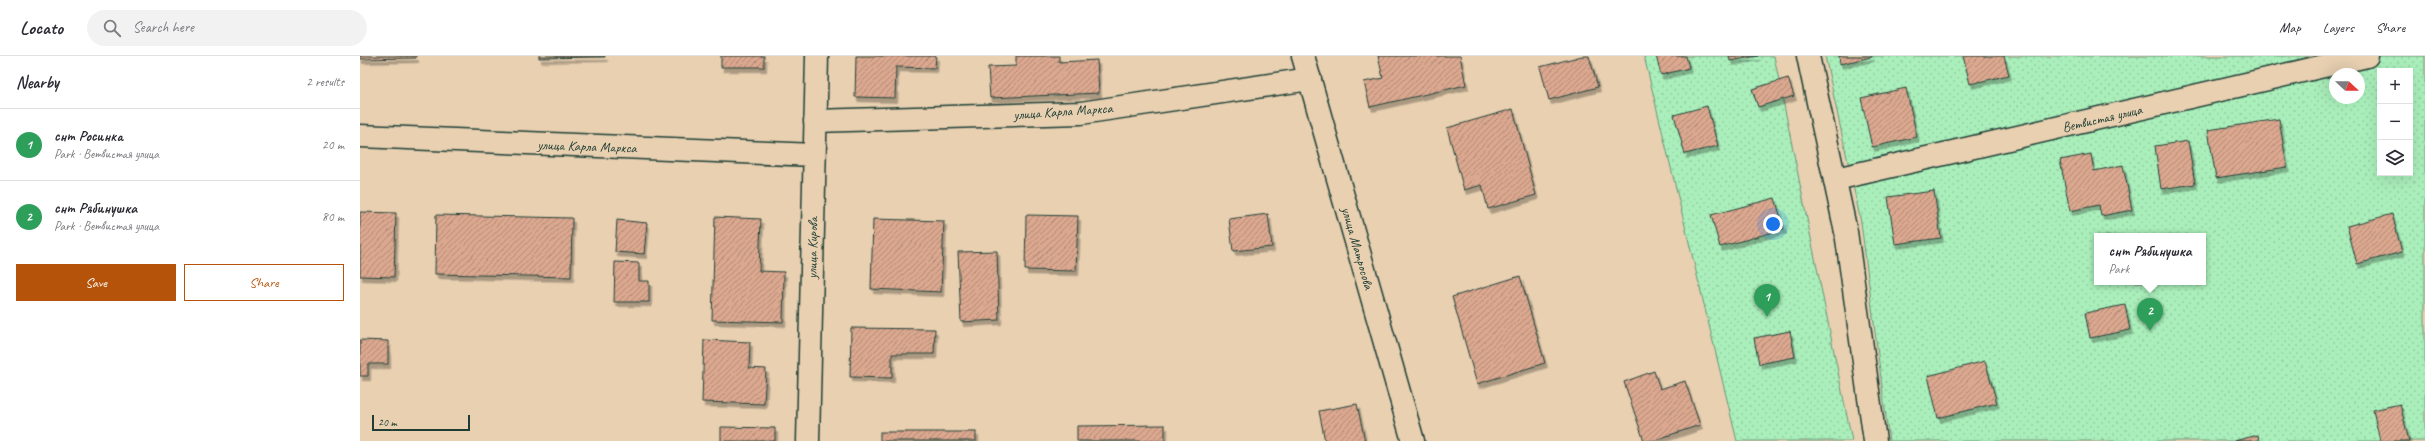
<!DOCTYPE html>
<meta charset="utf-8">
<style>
body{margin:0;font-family:Caveat,sans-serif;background:#f2f2f3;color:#2b2b33}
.controls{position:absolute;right:12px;top:12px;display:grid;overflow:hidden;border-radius:0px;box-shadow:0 4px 16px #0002}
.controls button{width:36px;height:36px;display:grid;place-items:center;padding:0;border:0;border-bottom:1px solid #e1e1e2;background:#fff;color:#2b2b33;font:20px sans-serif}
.compass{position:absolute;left:1969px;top:12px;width:36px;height:36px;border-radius:50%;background:#fff;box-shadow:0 4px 16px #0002;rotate:112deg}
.scale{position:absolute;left:12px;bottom:10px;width:98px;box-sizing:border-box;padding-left:4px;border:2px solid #1f3d34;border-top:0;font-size:11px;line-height:14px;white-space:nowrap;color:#1f3d34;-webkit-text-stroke:3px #e8d0b1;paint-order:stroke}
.you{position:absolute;left:1413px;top:168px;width:14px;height:14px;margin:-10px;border:3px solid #fff;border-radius:50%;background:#1a73e8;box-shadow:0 0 0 6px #1a73e833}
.badge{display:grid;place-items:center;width:26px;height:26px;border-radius:50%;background:#b45309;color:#fff;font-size:13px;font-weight:700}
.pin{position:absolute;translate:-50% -33px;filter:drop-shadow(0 1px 2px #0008)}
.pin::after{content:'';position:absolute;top:21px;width:14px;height:12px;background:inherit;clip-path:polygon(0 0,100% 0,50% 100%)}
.popup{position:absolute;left:1734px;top:177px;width:112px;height:52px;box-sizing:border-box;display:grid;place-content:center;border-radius:0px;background:#fff;filter:drop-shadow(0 1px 3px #0005);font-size:13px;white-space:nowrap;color:#7c7c81}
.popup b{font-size:15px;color:#2b2b33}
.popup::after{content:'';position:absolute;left:50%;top:100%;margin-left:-8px;border:8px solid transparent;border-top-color:#fff}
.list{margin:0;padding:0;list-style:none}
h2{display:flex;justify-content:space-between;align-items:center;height:52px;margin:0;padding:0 16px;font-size:17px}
h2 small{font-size:13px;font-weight:400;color:#7c7c81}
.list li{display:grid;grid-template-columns:26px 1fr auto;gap:12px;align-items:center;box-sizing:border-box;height:72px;padding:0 16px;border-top:1px solid #e1e1e2}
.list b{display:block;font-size:15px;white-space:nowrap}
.list p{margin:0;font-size:13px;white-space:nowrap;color:#7c7c81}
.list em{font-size:13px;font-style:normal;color:#7c7c81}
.actions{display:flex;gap:8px;padding:12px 16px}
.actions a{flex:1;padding:9px 0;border:1px solid #b45309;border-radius:0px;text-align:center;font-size:14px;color:#b45309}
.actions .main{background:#b45309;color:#fff}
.icon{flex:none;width:22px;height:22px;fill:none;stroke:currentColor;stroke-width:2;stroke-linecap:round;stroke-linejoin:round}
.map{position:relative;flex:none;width:2065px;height:385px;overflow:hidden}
header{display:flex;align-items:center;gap:24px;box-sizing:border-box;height:56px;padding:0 20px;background:#fff;border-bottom:1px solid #e1e1e2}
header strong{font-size:19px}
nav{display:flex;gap:22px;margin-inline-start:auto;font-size:14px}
.search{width:280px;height:36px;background:#f2f2f3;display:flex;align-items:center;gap:10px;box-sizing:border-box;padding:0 14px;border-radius:22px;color:#7c7c81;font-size:15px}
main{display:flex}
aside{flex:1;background:#fff}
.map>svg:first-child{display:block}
</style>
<header>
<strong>Locato</strong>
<div class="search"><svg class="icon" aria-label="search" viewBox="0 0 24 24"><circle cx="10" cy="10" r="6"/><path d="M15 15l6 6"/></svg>Search here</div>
<nav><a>Map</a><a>Layers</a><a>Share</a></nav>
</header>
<main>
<aside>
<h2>Nearby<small>2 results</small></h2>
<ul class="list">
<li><span class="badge" style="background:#2e9e5b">1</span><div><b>снт Росинка</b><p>Park · Ветвистая улица</p></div><em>20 m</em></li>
<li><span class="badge" style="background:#2e9e5b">2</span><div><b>снт Рябинушка</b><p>Park · Ветвистая улица</p></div><em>80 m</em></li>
</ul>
<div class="actions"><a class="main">Save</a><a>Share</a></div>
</aside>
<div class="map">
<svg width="2065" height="385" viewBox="0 0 2065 385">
<defs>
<pattern id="park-dots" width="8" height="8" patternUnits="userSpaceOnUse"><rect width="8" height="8" fill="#aaefbb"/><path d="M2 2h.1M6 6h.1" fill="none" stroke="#92cea1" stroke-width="1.8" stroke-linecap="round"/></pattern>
<pattern id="building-hatch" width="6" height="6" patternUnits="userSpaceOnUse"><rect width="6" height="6" fill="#dba78f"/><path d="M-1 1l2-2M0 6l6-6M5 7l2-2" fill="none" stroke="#b18976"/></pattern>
<filter id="shadow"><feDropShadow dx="2.5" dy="4.5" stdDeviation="0" flood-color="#0004"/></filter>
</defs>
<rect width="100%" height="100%" fill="#e8d0b1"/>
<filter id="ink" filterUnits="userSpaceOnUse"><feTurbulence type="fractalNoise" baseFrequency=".025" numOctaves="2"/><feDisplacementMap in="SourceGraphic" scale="8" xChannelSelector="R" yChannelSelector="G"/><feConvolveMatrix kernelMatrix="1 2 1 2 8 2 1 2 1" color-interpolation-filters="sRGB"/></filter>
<g filter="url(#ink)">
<g fill="url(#park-dots)" stroke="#649678" fill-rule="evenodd">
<path d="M1284,0H1414L1492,385H1377Z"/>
<path d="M1465,0H2065V385H1529L1501,166ZM2020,15H2050V117H2020ZM1975,18H1999V42H1975ZM1737,180H1843V226H1737Z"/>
</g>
<g fill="url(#building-hatch)" stroke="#1f3d34" filter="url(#shadow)">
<path d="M0,0H56V2L0,3Z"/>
<path d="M179,0H245V1L179,2Z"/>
<rect x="361" y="0" width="43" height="11"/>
<path d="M496,0H576L575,12L536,11L535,42L495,41Z"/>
<path d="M656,0H699V6L737,4L739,37L630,42L628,11L656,10Z"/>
<path d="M1018,0H1100L1106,29L1010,51L1004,26L1023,22Z"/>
<path d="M1222,0H1229L1238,31L1189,44L1180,11Z"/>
<path d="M1296,0H1326L1329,12L1301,19Z"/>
<path d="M1369,0H1398L1370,5Z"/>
<path d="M1479,0H1512V1L1480,8Z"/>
<path d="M1603,0H1644L1649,19L1610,28Z"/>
<path d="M1428,22L1434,40L1398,51L1392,33Z"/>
<path d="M1546,32L1557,81L1512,91L1501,42Z"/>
<path d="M1347,50L1358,90L1325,98L1314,59Z"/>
<path d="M1153,53L1176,139L1128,153L1122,129L1104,134L1087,72Z"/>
<path d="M1919,63L1927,111L1856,122L1848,74Z"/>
<path d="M1828,85L1835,128L1801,133L1795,90Z"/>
<path d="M1731,98L1734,115L1763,109L1772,154L1741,160L1739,149L1710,155L1700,104Z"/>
<path d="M1574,135L1581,182L1535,188L1528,141Z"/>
<path d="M1415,142L1424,173L1360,191L1351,159Z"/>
<path d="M0,156L36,157L34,221L0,220Z"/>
<path d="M908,158L912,191L873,195L869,163Z"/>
<path d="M2032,158L2042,196L1997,208L1987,170Z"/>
<path d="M76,159L212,162L211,221L75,218Z"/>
<path d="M666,159L718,160L716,215L665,214Z"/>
<path d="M355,161L401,163L399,215L424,216L423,266L352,264Z"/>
<path d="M513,163L584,165L581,236L511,233Z"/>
<path d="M257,164L287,167L284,198L255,196Z"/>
<path d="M637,195L639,264L601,266L598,196Z"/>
<path d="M255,206L279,207V225H289V246H254Z"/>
<path d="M1160,220L1185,307L1117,328L1092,241Z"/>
<path d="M1765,249L1770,274L1730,282L1725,257Z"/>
<path d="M491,272L575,273L574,298H532V322L490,321Z"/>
<path d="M1430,275L1435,301L1399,308L1394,282Z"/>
<path d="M0,284L28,285V308H8V320H0Z"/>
<path d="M344,284L390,286L389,312L406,313L404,348L342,346Z"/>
<path d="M1625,305L1637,347L1578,362L1568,320Z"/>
<path d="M1294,315L1300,333L1325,325L1340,369L1292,385H1284L1264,326Z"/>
<path d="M997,348L1005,385H965L959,355Z"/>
<path d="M2040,348L2049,385H2020L2013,354Z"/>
<path d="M805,369V385H717V370Z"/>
<path d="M361,371L415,372V385H361Z"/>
<rect x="520" y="376" width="96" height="9"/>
<path d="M1898,379L1899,385H1874Z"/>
</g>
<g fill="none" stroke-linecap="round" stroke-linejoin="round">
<g stroke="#1f3d34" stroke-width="25">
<g id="street">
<path d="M943,0L1053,385"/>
<path d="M1448,0L1486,176L1515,385"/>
<path d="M455,65L721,57L950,23"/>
<path d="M0,80L454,99"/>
<path d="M1476,123L2007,0"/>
<path d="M448,385L457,0"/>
</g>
</g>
<use href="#street" stroke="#e8d0b1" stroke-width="22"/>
</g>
</g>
<g text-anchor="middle" stroke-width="3" stroke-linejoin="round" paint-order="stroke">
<g font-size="14" fill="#1f3d34" stroke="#e8d0b1">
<text transform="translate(703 55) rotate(-4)" y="5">улица Карла Маркса</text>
<text transform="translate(1742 62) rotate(-13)" y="5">Ветвистая улица</text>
<text transform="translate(227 90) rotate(2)" y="5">улица Карла Маркса</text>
<text transform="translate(452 192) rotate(-89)" y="5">улица Кирова</text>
<text transform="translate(998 192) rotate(74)" y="5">улица Матросова</text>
</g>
</g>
</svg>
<div class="controls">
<button>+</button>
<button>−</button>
<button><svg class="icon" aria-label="layers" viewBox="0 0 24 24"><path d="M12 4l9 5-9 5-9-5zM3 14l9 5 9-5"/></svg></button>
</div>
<svg class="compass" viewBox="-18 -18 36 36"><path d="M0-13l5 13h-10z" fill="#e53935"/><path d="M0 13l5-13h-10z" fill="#7c7c81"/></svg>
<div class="scale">20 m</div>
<div class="you"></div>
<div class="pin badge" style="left:1407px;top:261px;background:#2e9e5b">1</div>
<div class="pin badge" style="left:1790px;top:275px;background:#2e9e5b">2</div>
<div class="popup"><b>снт Рябинушка</b>Park</div>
</div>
</main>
